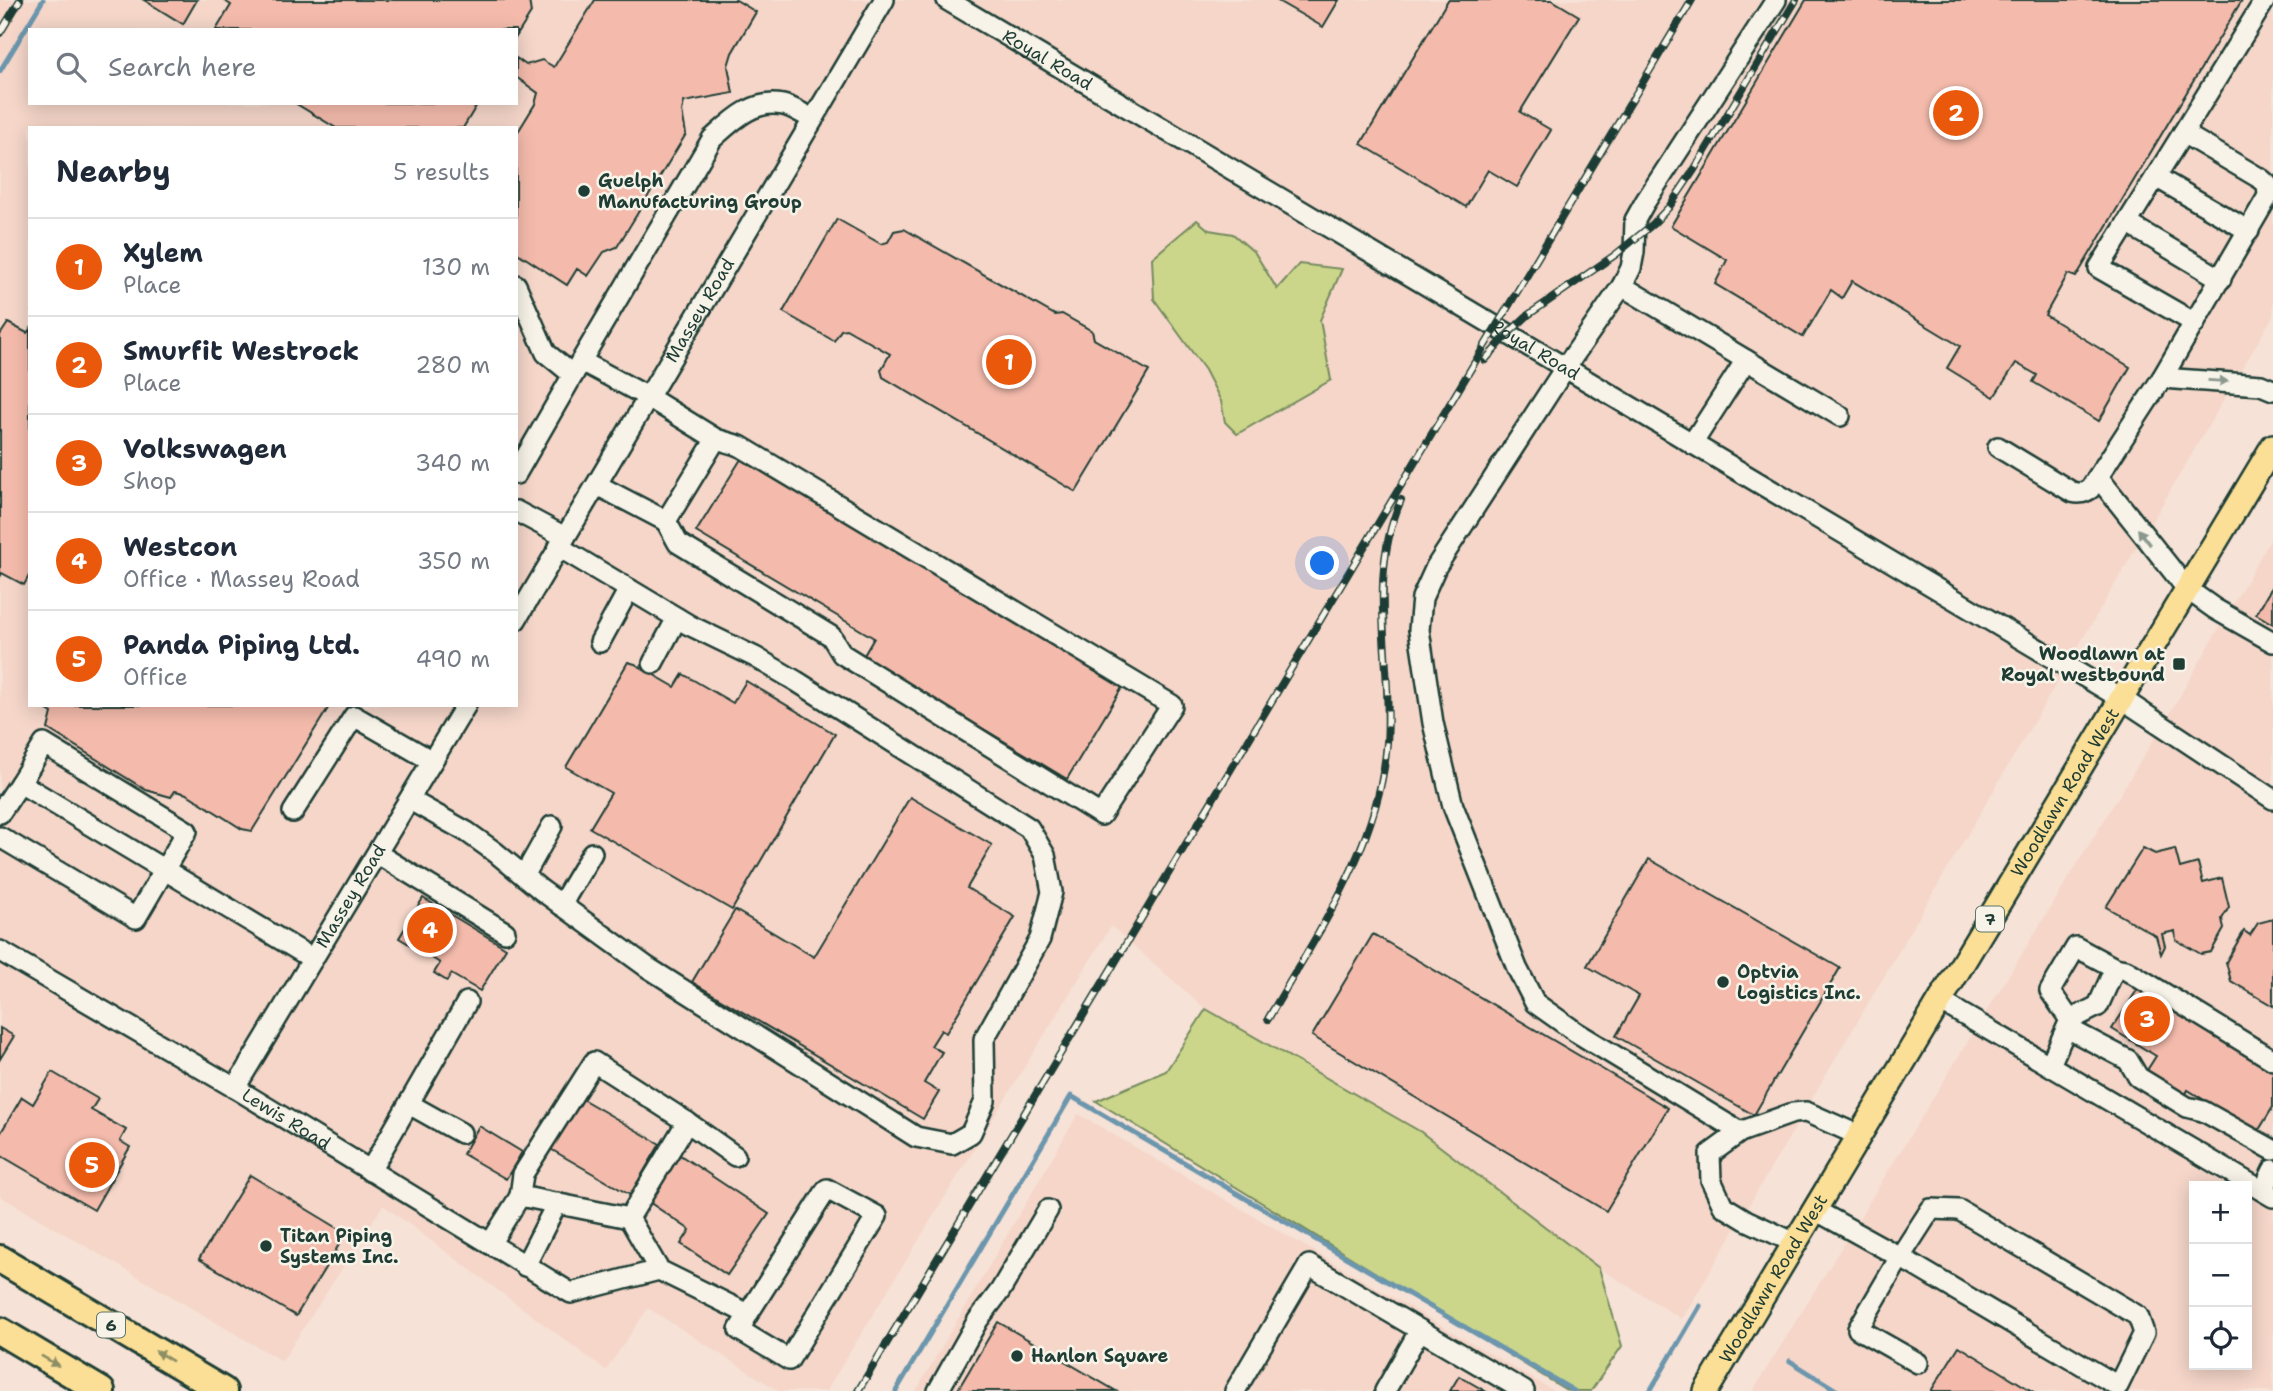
<!DOCTYPE html>
<meta charset="utf-8">
<style>
body{margin:0;font-family:"Shantell Sans",sans-serif;background:#f2f2f3;color:#1f2937}
.controls{position:absolute;right:21px;bottom:21px;display:grid;overflow:hidden;border-radius:0px;box-shadow:0 4px 18px #0003}
.controls button{width:63px;height:63px;display:grid;place-items:center;padding:0;border:0;border-bottom:2px solid #e0e1e3;background:#fff;color:#1f2937;font:35px sans-serif}
.you{position:absolute;left:1323px;top:564px;width:24px;height:24px;margin:-18px;border:5px solid #fff;border-radius:50%;background:#1a73e8;box-shadow:0 0 0 10px #1a73e833}
.badge{display:grid;place-items:center;width:46px;height:46px;border-radius:50%;background:#ea580c;color:#fff;font-size:23px;font-weight:700}
.pin{position:absolute;translate:-50% -50%;border:4px solid #fff;box-shadow:0 2px 7px #0006}
.list{margin:0;padding:0;list-style:none}
h2{display:flex;justify-content:space-between;align-items:center;height:91px;margin:0;padding:0 28px;font-size:30px}
h2 small{font-size:23px;font-weight:400;color:#747a83}
.list li{display:grid;grid-template-columns:46px 1fr auto;gap:21px;align-items:center;box-sizing:border-box;height:98px;padding:0 28px;border-top:2px solid #e0e1e3}
.list b{display:block;font-size:26px;white-space:nowrap}
.list p{margin:0;font-size:23px;white-space:nowrap;color:#747a83}
.list em{font-size:23px;font-style:normal;color:#747a83}
.icon{flex:none;width:38px;height:38px;fill:none;stroke:currentColor;stroke-width:2;stroke-linecap:round;stroke-linejoin:round}
.map{position:relative;flex:none;width:2273px;height:1391px;overflow:hidden}
.search{position:absolute;background:#fff;box-shadow:0 4px 18px #0003;left:28px;top:28px;width:490px;height:77px;display:flex;align-items:center;gap:18px;box-sizing:border-box;padding:0 24px;border-radius:0px;color:#747a83;font-size:26px}
.panel{position:absolute;background:#fff;box-shadow:0 4px 18px #0003;left:28px;top:126px;width:490px;height:581px;border-radius:0px}
.map>svg:first-child{display:block}
</style>
<div class="map">
<svg width="2273" height="1391" viewBox="0 0 2273 1391">
<rect width="100%" height="100%" fill="#f6e2d6"/>
<filter id="ink" filterUnits="userSpaceOnUse"><feTurbulence type="fractalNoise" baseFrequency=".0143" numOctaves="2"/><feDisplacementMap in="SourceGraphic" scale="14" xChannelSelector="R" yChannelSelector="G"/><feConvolveMatrix kernelMatrix="1 2 1 2 8 2 1 2 1" color-interpolation-filters="sRGB"/></filter>
<g filter="url(#ink)">
<g fill="#f5d6c9" fill-rule="evenodd">
<path d="M0,0H2273V316L1682,1319L1599,1268L1421,1132L1206,1009L1111,926L826,1391H779L648,1308L606,1370L383,1205L282,1361L0,1196ZM30,30H516V103H30ZM30,128H516V705H30Z"/>
<path d="M2273,535V1391H1753L2169,715ZM2194,1186H2247V1365H2194Z"/>
<path d="M1078,1114L1554,1391H916Z"/>
</g>
<g fill="#cbd68a" stroke="#758a5f" stroke-width="2">
<path d="M1197,220L1209,230L1233,234L1255,253L1277,289L1299,264L1342,269L1320,320L1331,380L1237,434L1225,422L1221,401L1205,370L1154,299L1152,258Z"/>
<path d="M1206,1009L1421,1132L1599,1268L1622,1346L1591,1391H1568L1096,1101L1166,1071Z"/>
</g>
<g fill="none" stroke-linecap="round" stroke-linejoin="round">
<g stroke="#6c96ad" stroke-width="5">
<path d="M0,71L43,0"/>
<path d="M1790,1361L1838,1391"/>
<path d="M896,1391L1071,1096L1574,1391"/>
<path d="M1650,1391L1700,1306"/>
</g>
</g>
<g fill="#f4bbac" stroke="#1f3d34" stroke-width="2">
<path d="M144,0H197L183,24Z"/>
<path d="M223,0H529L531,13L516,37V30H216L231,5Z"/>
<path d="M595,0H736L756,12L732,53L728,66L733,93L684,102L682,111L686,134L617,247L604,252L588,276L577,269L567,285L516,252V135L535,104L538,93L516,77V58L526,65L542,60L554,67Z"/>
<path d="M1276,0H1339L1323,27Z"/>
<path d="M1448,0H1552L1579,16L1520,112L1551,130L1517,187L1488,170L1466,207L1361,144Z"/>
<path d="M1806,0H2242L2076,277L2068,274L2045,315L2130,367L2099,421L2033,382L2037,375L2016,363L1994,397L1947,368L1960,346L1852,281L1842,298L1831,290L1803,337L1715,284L1727,260L1671,226Z"/>
<path d="M295,103H478L463,128H336Z"/>
<path d="M837,219L881,244L888,242L894,231L904,229L1055,315L1062,314L1092,331L1094,339L1149,371L1076,492L883,377L881,370L890,354L846,329L841,330L834,341L783,312Z"/>
<path d="M8,323L27,333L30,329V574L24,585L2,573L0,577V335Z"/>
<path d="M741,459L1123,686L1067,779L863,657L874,638L696,532Z"/>
<path d="M2273,585V624L2256,614Z"/>
<path d="M628,662L635,664L675,687L683,674L733,703L746,681L835,734L732,910L590,828L611,793L566,767Z"/>
<path d="M39,705H330L252,831L242,829L187,794L175,791L171,797L146,790L48,729L52,713Z"/>
<path d="M910,797L992,845L967,888L1015,917L946,1033L941,1030L931,1046L942,1052L924,1083L939,1092L923,1119L692,982L735,910L814,957Z"/>
<path d="M2143,848L2155,854L2175,849L2180,868L2198,863L2203,883L2222,878L2229,907L2222,919L2224,929L2211,952L2201,954L2176,940L2175,931L2162,934L2165,946L2161,954L2156,936L2106,907Z"/>
<path d="M1649,859L1840,968L1754,1115L1616,1036L1639,996L1587,966Z"/>
<path d="M423,898L506,948L480,991L451,974L447,981L434,973L440,963L399,938Z"/>
<path d="M2273,919V1006L2231,981L2226,962L2244,931L2250,935L2258,923Z"/>
<path d="M1373,934L1668,1108L1606,1211L1312,1036Z"/>
<path d="M2139,987L2273,1069V1107L2257,1133L2188,1090L2183,1099L2144,1075L2156,1056L2112,1029Z"/>
<path d="M0,1028L14,1036L0,1059Z"/>
<path d="M52,1072L98,1099L91,1110L126,1130L120,1141L130,1147L94,1210L0,1155V1134L22,1097L33,1104Z"/>
<path d="M577,1096L660,1144L630,1195L547,1147Z"/>
<path d="M479,1126L522,1152L506,1179L463,1154Z"/>
<path d="M680,1155L769,1214L727,1275L681,1244L690,1230L649,1202Z"/>
<path d="M250,1175L346,1233L296,1316L199,1259Z"/>
<path d="M998,1322L1116,1391H957Z"/>
<path d="M1959,1346L2032,1391H1931Z"/>
<path d="M1459,1376L1485,1391H1450Z"/>
</g>
<g fill="none" stroke-linecap="round" stroke-linejoin="round">
<g stroke="#1f3d34" stroke-width="24">
<g id="minor">
<path id="s1" d="M947,0L2122,699L2273,799"/>
<path d="M2183,133L2099,268L2195,323"/>
<path d="M2156,177L2249,231"/>
<path d="M2127,223L2221,279"/>
<path d="M516,285L546,353L573,375"/>
<path d="M1622,286L1840,416"/>
<path d="M2162,378L2261,385L2273,390"/>
<path d="M1692,444L1746,360"/>
<path d="M1998,447L2072,492C2080,494 2083,493 2090,489L2162,378L2268,196L2267,184L2261,179L2183,133L2265,0"/>
<path d="M516,474L581,361"/>
<path d="M2098,477L2187,589L2215,609L2273,642"/>
<path d="M597,485L666,521L716,439L648,397L581,361L712,139C732,121 753,99 783,105C793,107 804,115 813,119"/>
<path d="M516,511L565,537"/>
<path d="M666,521L678,543L831,636L842,654L1101,815L1172,705L740,446L716,439"/>
<path id="s2" d="M516,620L884,0"/>
<path d="M600,642L629,589"/>
<path d="M653,663L677,618"/>
<path d="M410,800L467,832L495,852L541,890L647,967L916,1137L952,1144L971,1133L985,1101L984,1039L1040,939L1052,892L1045,855L1029,828L796,681L755,657L689,625L559,547"/>
<path d="M293,812L354,716L432,761"/>
<path d="M0,813L20,783L313,959"/>
<path d="M0,837L136,918L187,831L44,744L20,783"/>
<path d="M378,854L505,932"/>
<path d="M524,876L552,826"/>
<path d="M561,905L592,853"/>
<path id="s3" d="M0,951L235,1088L571,1293L659,1270L748,1314L827,1189L877,1216L789,1360L739,1330L748,1314"/>
<path d="M2115,968L2126,970L2273,1060"/>
<path d="M1940,1001L2273,1197"/>
<path d="M2067,1028L2128,1060L2138,1077L2187,1107L2203,1111L2273,1150"/>
<path d="M2050,1065L2070,1020L2050,991L2076,947L2115,968L2098,1006L2070,1020"/>
<path id="s4" d="M235,1088L466,705"/>
<path d="M409,1104L461,1133"/>
<path d="M1740,1132L1576,1032L1535,1003L1517,968L1453,806L1433,723L1419,630L1422,598L1436,567L1565,368L1622,286L1631,268L1634,252L1635,220L1645,202L1776,0"/>
<path d="M370,1171L467,1002"/>
<path d="M2263,1191L2273,1170"/>
<path d="M520,1196L523,1174L594,1062L687,1122"/>
<path d="M1815,1210L1900,1257L2118,1386L2144,1333L2138,1316L1959,1210L1931,1209L1900,1257L1858,1329L1918,1363"/>
<path d="M1795,1243L1746,1220L1723,1206L1711,1180L1710,1154L1740,1132L1793,1113L1806,1112L1860,1136"/>
<path d="M490,1244L520,1196L629,1218"/>
<path d="M525,1266L557,1203"/>
<path d="M659,1270L629,1218L687,1122L735,1156"/>
<path d="M938,1391L978,1320L1000,1291L1048,1210"/>
<path d="M1235,1391L1309,1265L1420,1330"/>
<path d="M1385,1391L1420,1330L1524,1391"/>
</g>
</g>
<g stroke="#1f3d34" stroke-width="28">
<g id="major">
<path id="s5" d="M1706,1391L2273,446"/>
</g>
</g>
<g stroke="#1f3d34" stroke-width="32">
<g id="highway">
<path d="M0,1259L223,1391"/>
<path d="M0,1331L101,1391"/>
</g>
</g>
<use href="#minor" stroke="#f7f3e8" stroke-width="19"/>
<use href="#major" stroke="#fbdf96" stroke-width="23"/>
<use href="#highway" stroke="#fbdf96" stroke-width="26"/>
<g stroke="#1f3d34" stroke-width="8">
<g id="rail">
<path d="M0,33L20,0"/>
<path d="M1485,360L1509,333L1528,315L1615,255L1653,224L1669,207L1694,170L1796,0"/>
<path d="M1268,1019C1318,932 1379,846 1387,743C1393,660 1366,580 1401,500"/>
<path d="M858,1391L1692,0"/>
</g>
</g>
<use href="#rail" stroke="#f7f3e8" stroke-width="5" stroke-dasharray="16" stroke-linecap="butt"/>
</g>
<defs><path id="oneway-solid" d="M-6-.8H1V-3.2L6.5 0L1 3.2V.8H-6Z" transform="scale(1.75)"/></defs>
<g fill="#8b988e">
<use href="#oneway-solid" transform="translate(2218 381) rotate(3)"/>
<use href="#oneway-solid" transform="translate(2144 537) rotate(-128)"/>
</g>
<g fill="#8d8e65">
<use href="#oneway-solid" transform="translate(164 1356) rotate(-149)"/>
<use href="#oneway-solid" transform="translate(50 1361) rotate(31)"/>
</g>
</g>
<g fill="#1f3d34" stroke="#f7f3e8" stroke-width="2.5">
<circle cx="584" cy="191" r="7"/>
<rect x="2172" y="657" width="14" height="14" rx="3.5"/>
<circle cx="1723" cy="982" r="7"/>
<circle cx="266" cy="1246" r="7"/>
<circle cx="1017" cy="1356" r="7"/>
</g>
<g text-anchor="middle" stroke-width="5" stroke-linejoin="round" paint-order="stroke">
<g fill="#f7f3e8" stroke="#60746a" stroke-width="2">
<rect x="1976" y="906.5" width="28" height="25" rx="5"/>
<rect x="97" y="1312.5" width="28" height="25" rx="5"/>
</g>
<g font-size="16" font-weight="bold" fill="#1f3d34">
<text x="1990" y="925">7</text>
<text x="111" y="1331">6</text>
</g>
<g font-size="18" fill="#1f3d34" stroke="#f7f3e8">
<text dy="6" stroke="none"><textPath href="#s1" startOffset="117">Royal Road</textPath></text>
<text dy="6" stroke="none"><textPath href="#s2" startOffset="360">Massey Road</textPath></text>
<text dy="6" stroke="none"><textPath href="#s1" startOffset="684">Royal Road</textPath></text>
<text dy="6" stroke="none"><textPath href="#s5" startOffset="698">Woodlawn Road West</textPath></text>
<text dy="6" stroke="none"><textPath href="#s4" startOffset="224">Massey Road</textPath></text>
<text dy="6" stroke="none"><textPath href="#s3" startOffset="332">Lewis Road</textPath></text>
<text dy="6" stroke="none"><textPath href="#s5" startOffset="131">Woodlawn Road West</textPath></text>
</g>
<g font-size="18" font-weight="bold" fill="#1f3d34" stroke="#f7f3e8" text-anchor="start">
<text x="598" y="187">Guelph<tspan x="598" dy="21">Manufacturing Group</tspan></text>
<text x="2165" y="660" text-anchor="end">Woodlawn at<tspan x="2165" dy="21">Royal westbound</tspan></text>
<text x="1737" y="978">Optvia<tspan x="1737" dy="21">Logistics Inc.</tspan></text>
<text x="280" y="1242">Titan Piping<tspan x="280" dy="21">Systems Inc.</tspan></text>
<text x="1031" y="1362">Hanlon Square</text>
</g>
</g>
</svg>
<div class="controls">
<button>+</button>
<button>−</button>
<button><svg class="icon" aria-label="locate" viewBox="0 0 24 24"><circle cx="12" cy="12" r="6"/><path d="M12 2v4M12 18v4M2 12h4M18 12h4"/></svg></button>
</div>
<div class="you"></div>
<div class="pin badge" style="left:1009px;top:362px">1</div>
<div class="pin badge" style="left:1956px;top:113px">2</div>
<div class="pin badge" style="left:2147px;top:1019px">3</div>
<div class="pin badge" style="left:430px;top:930px">4</div>
<div class="pin badge" style="left:92px;top:1165px">5</div>
<div class="search"><svg class="icon" aria-label="search" viewBox="0 0 24 24"><circle cx="10" cy="10" r="6"/><path d="M15 15l6 6"/></svg>Search here</div>
<section class="panel">
<h2>Nearby<small>5 results</small></h2>
<ul class="list">
<li><span class="badge">1</span><div><b>Xylem</b><p>Place</p></div><em>130 m</em></li>
<li><span class="badge">2</span><div><b>Smurfit Westrock</b><p>Place</p></div><em>280 m</em></li>
<li><span class="badge">3</span><div><b>Volkswagen</b><p>Shop</p></div><em>340 m</em></li>
<li><span class="badge">4</span><div><b>Westcon</b><p>Office · Massey Road</p></div><em>350 m</em></li>
<li><span class="badge">5</span><div><b>Panda Piping Ltd.</b><p>Office</p></div><em>490 m</em></li>
</ul>
</section>
</div>
